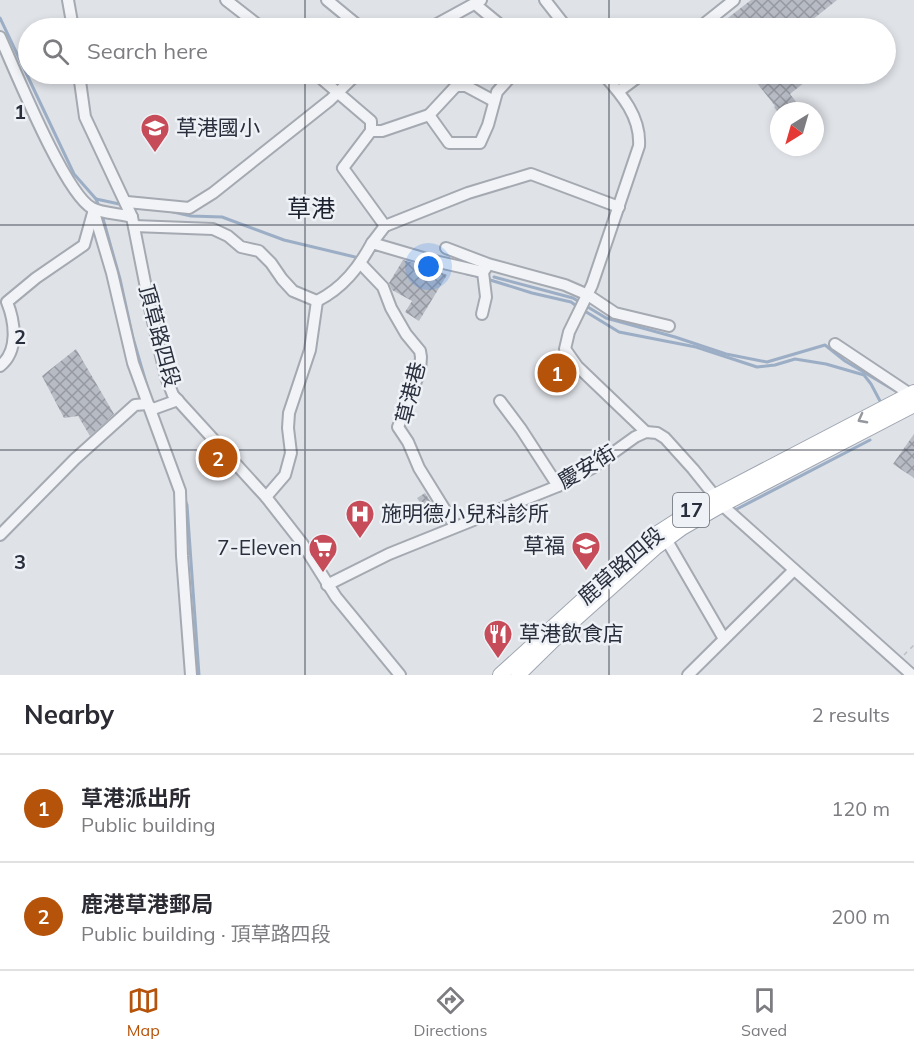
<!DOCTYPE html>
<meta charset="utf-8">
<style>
body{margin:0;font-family:Mulish,"Noto Sans TC",sans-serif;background:#f2f2f3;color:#2b2b33}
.compass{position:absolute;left:770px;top:102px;width:54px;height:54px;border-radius:50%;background:#fff;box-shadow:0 3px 9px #0003;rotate:217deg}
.you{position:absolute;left:429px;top:267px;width:21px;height:21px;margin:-15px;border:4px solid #fff;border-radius:50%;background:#1a73e8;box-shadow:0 0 0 9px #1a73e833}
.badge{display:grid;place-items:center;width:39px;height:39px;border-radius:50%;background:#b45309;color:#fff;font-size:20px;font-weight:700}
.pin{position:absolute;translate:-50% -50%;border:3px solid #fff;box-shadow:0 2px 6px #0006}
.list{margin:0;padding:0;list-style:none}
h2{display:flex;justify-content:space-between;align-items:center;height:78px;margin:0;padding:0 24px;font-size:26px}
h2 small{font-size:20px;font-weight:400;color:#7c7c81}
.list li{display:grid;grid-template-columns:39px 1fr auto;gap:18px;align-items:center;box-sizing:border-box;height:108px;padding:0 24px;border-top:2px solid #e1e1e2}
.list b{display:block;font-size:22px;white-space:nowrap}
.list p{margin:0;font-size:20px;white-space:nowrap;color:#7c7c81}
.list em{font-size:20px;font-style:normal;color:#7c7c81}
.icon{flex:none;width:33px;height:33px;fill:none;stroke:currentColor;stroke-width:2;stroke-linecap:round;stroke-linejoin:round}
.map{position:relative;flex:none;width:914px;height:675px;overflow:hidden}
.search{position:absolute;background:#fff;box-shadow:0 3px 9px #0003;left:18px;right:18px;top:18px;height:66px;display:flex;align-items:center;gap:15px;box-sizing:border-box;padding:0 21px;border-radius:33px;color:#7c7c81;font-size:22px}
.sheet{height:294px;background:#fff}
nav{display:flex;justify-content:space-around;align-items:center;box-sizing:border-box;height:84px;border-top:2px solid #e1e1e2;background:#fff;font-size:16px;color:#7c7c81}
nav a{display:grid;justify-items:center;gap:3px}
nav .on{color:#b45309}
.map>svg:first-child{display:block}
</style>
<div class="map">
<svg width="914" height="675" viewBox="0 0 914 675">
<defs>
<pattern id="building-cross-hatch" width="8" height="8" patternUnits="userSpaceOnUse" patternTransform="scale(1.5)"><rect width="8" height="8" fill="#b7bbc4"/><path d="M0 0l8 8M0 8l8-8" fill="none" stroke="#9598a0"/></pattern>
</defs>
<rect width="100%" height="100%" fill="#dfe2e7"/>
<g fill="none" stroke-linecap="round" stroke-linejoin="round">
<g stroke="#9caec5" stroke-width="3">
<path d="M0,18L74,174L96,199L100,209"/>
<path d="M96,199L124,205"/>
<path d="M169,211L191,216L222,217L284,240L355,257"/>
<path d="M102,215L120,279L133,338L147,386"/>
<path d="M467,274L480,277"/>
<path d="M494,277L573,298L606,318L675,337L726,354L767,362L825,345L845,361L899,393"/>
<path d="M487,279L532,293L571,302L578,307"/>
<path d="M583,310L619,332L696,347L757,367L775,365L795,359L826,364L864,375L871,384L880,401"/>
<path d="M184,497L187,505L199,675"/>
<path d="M735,510L870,440"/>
</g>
</g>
<g fill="url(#building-cross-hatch)">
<path d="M751,0H837L802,28H715Z"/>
<path d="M750,74H815L790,94L803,111H777L774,107L775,106Z"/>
<path d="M403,260L414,263L429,272L432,268L447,275L419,321L405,312L412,301L392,290L389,283Z"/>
<path d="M76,349L114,414L90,436L78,416L64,418L42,376Z"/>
<path d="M914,434V478L893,464Z"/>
<path d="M425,493L438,513L430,518L417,498Z"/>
</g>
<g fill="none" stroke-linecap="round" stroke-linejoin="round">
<g stroke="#a5a9b1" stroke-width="14">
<g id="minor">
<path d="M68,0L73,28"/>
<path d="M226,0L262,28"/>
<path d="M327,0L361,28"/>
<path d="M545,0L567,28"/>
<path d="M475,4L504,28"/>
<path d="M430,28L481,0"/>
<path d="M699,28L734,0"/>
<path d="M0,37C15,70 65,194 92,208C100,213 121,214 132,217"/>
<path d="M79,74L85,117L132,217L151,313L166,377L173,395L266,497L302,543L336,597L400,675"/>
<path d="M316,74L371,121V131L343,168L385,226"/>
<path d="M603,74C622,95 641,117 639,146L592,285L569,332L565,349L577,366L646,432"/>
<path d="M619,91L642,74"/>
<path d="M429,115L456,86H466L494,101"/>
<path d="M371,131H382L429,115L449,143H480L488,125L497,92L513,74"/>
<path d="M127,202L189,208L213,193L330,100L357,74"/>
<path d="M93,209L112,273L133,363L180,491L182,556L191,675"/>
<path d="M134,226L213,229L228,236L241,247L259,251L271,263L282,279L293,291L317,301C343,288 359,267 372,243L430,260L483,272"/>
<path d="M372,243L385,226L468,193L531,174L619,207"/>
<path d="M446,248L488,264L565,285L588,295L615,313L669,326"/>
<path d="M361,264L383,287L391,308L406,334L420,351L421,357L420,371L398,427L408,442L419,468L455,526"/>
<path d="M482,314L486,297L483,272L486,268"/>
<path d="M835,344L910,394"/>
<path d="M0,366C19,351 15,322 7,302L36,278L84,245L93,213"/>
<path d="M500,401L521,429L558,486"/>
<path d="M266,497L285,475L291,453L288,428L289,413L310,350L317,301"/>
<path d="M0,535L75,459L135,405L147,404L153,409L178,400"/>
<path d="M666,539L724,639"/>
<path d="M327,585L389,554L558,486L592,468L635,437L646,432L657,433L665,438L693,469L722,505L912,675"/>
<path d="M688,675L794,570"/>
</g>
</g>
<g stroke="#9fa6b2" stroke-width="16">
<g id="major">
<path d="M500,675L653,536L715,496L914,392"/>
<path d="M518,675L570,624L655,548L682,528L722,505L914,405"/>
</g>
</g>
<path stroke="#bdc0c6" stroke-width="1.5" stroke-dasharray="4.5 4.5" stroke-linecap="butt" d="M904,655L914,645"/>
<use href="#minor" stroke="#f1f3f6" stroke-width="10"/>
<use href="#major" stroke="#fff" stroke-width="14"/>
</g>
<defs><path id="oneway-chevron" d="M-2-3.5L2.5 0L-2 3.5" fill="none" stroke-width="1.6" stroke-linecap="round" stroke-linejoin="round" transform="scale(1.5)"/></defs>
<use stroke="#94979e" href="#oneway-chevron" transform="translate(862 419) rotate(152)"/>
<path fill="none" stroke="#292f3d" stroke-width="1.5" stroke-opacity="0.55" d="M305,0V28M609,0V28M305,74V675M609,74V675M0,225H914M0,450H914"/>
<defs>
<g id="school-pin" transform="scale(1.5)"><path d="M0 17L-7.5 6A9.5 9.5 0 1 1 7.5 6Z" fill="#c54c58" stroke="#eef1f5"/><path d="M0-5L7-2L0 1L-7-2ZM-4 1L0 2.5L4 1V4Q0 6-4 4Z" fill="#fff"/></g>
<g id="hospital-pin" transform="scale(1.5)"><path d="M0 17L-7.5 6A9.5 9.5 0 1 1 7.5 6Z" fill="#c54c58" stroke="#eef1f5"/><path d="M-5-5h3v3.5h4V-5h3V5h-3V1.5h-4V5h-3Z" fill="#fff"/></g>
<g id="supermarket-pin" transform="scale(1.5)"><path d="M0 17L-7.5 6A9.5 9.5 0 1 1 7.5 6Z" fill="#c54c58" stroke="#eef1f5"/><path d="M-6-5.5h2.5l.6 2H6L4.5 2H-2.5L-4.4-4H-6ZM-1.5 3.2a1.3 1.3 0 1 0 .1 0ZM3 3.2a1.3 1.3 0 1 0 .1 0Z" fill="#fff"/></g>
<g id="restaurant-pin" transform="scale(1.5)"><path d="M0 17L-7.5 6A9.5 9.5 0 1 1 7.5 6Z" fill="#c54c58" stroke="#eef1f5"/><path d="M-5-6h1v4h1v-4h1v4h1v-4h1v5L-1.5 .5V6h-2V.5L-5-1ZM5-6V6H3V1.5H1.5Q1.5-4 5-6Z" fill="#fff"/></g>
</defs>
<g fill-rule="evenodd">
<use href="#school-pin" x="155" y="128"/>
<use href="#hospital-pin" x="360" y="514"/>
<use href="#school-pin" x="586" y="546"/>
<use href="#supermarket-pin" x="323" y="548"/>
<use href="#restaurant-pin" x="498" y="634"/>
</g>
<g text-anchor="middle" stroke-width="5" stroke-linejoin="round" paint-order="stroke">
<rect fill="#eef1f5" stroke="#646974" stroke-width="1.5" x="673" y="493" width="36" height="34" rx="4.5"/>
<g font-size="20" font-weight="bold" fill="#292f3d">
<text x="691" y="517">17</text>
</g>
<g font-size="21" fill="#292f3d" stroke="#eef1f5" text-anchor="start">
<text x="176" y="135">草港國小</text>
<text x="381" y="521">施明德小兒科診所</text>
<text x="565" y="553" text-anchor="end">草福</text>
<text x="302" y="555" text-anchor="end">7-Eleven</text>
<text x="519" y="641">草港飲食店</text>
</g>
<g font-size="21" fill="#292f3d" stroke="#eef1f5">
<text transform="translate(159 336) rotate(75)" y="7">頂草路四段</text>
<text transform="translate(411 393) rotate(-76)" y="7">草港巷</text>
<text transform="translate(587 467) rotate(-31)" y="7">慶安街</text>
<text transform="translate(621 566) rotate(-41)" y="7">鹿草路四段</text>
</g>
<g font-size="24" fill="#1b212e" stroke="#eef1f5">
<text x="311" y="217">草港</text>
</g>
</g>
<g font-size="20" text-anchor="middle" font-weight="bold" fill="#292f3d" stroke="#eef1f5" stroke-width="5" stroke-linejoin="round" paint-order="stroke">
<text x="20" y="119">1</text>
<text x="20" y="344">2</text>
<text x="20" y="569">3</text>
</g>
</svg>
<svg class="compass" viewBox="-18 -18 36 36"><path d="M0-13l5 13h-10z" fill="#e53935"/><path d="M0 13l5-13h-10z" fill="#7c7c81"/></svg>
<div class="you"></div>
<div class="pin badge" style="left:557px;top:373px">1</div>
<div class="pin badge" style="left:218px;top:458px">2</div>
<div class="search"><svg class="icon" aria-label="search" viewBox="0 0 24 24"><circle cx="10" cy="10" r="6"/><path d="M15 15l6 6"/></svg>Search here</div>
</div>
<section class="sheet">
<h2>Nearby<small>2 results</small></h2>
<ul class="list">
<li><span class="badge">1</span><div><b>草港派出所</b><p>Public building</p></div><em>120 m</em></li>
<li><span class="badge">2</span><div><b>鹿港草港郵局</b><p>Public building · 頂草路四段</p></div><em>200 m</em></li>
</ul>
</section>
<nav>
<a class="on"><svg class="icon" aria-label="map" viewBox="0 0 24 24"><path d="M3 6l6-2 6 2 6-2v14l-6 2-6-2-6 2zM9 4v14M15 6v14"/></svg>Map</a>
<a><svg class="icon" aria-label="directions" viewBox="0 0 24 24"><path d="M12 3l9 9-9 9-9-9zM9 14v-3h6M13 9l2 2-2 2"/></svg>Directions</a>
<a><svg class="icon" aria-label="saved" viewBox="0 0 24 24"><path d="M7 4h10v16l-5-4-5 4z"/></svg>Saved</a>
</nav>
